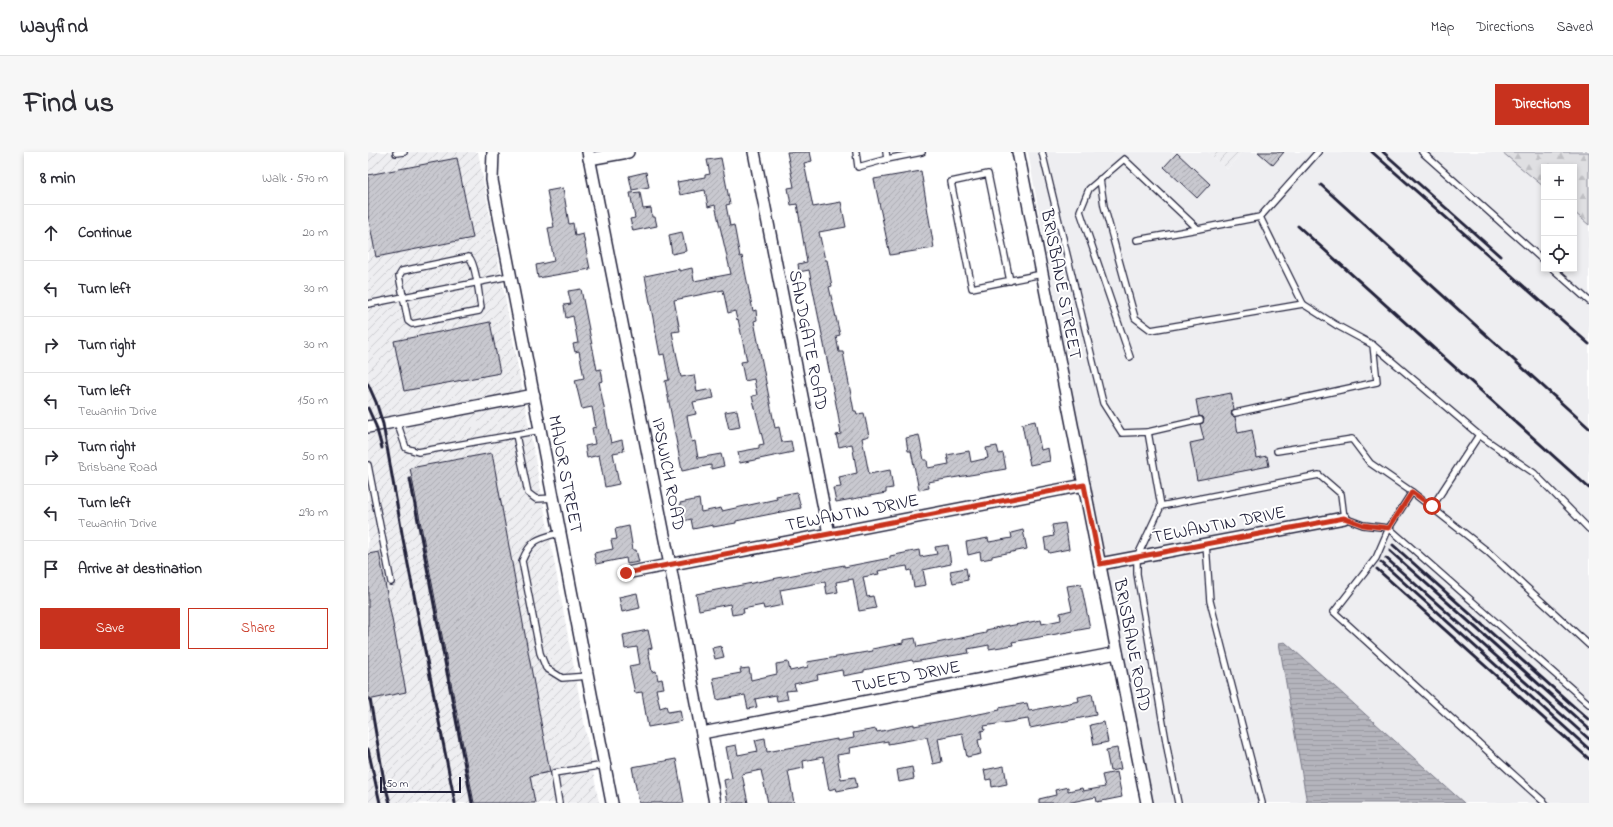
<!DOCTYPE html>
<meta charset="utf-8">
<style>
body{margin:0;font-family:"Indie Flower",sans-serif;background:#f7f7f7;color:#2b2b33}
.controls{position:absolute;right:12px;top:12px;display:grid;overflow:hidden;border-radius:0px;box-shadow:0 2px 6px #0003}
.controls button{width:36px;height:36px;display:grid;place-items:center;padding:0;border:0;border-bottom:1px solid #e1e1e2;background:#fff;color:#2b2b33;font:20px sans-serif}
.scale{position:absolute;left:12px;bottom:10px;width:81px;box-sizing:border-box;padding-left:4px;border:2px solid #22223b;border-top:0;font-size:11px;line-height:14px;white-space:nowrap;color:#22223b;-webkit-text-stroke:3px #fff;paint-order:stroke}
.stop{position:absolute;width:12px;height:12px;margin:-9px;border:3px solid #c8321e;border-radius:50%;background:#fff}
.stop.end{background:#c8321e;border-color:#fff;box-shadow:0 1px 4px #0008}
.list{margin:0;padding:0;list-style:none}
h2{display:flex;justify-content:space-between;align-items:center;height:52px;margin:0;padding:0 16px;font-size:17px}
h2 small{font-size:13px;font-weight:400;color:#7c7c81}
.list li{display:grid;grid-template-columns:26px 1fr auto;gap:12px;align-items:center;box-sizing:border-box;height:56px;padding:0 16px;border-top:1px solid #e1e1e2}
.list b{display:block;font-size:15px;white-space:nowrap}
.list p{margin:0;font-size:13px;white-space:nowrap;color:#7c7c81}
.list em{font-size:13px;font-style:normal;color:#7c7c81}
.actions{display:flex;gap:8px;padding:12px 16px}
.actions a{flex:1;padding:9px 0;border:1px solid #c8321e;border-radius:0px;text-align:center;font-size:14px;color:#c8321e}
.actions .main{background:#c8321e;color:#fff}
.icon{flex:none;width:22px;height:22px;fill:none;stroke:currentColor;stroke-width:2;stroke-linecap:round;stroke-linejoin:round}
.map{position:relative;flex:none;width:1221px;height:651px;overflow:hidden;border-radius:0px}
header{display:flex;align-items:center;gap:24px;box-sizing:border-box;height:56px;padding:0 20px;background:#fff;border-bottom:1px solid #e1e1e2}
header strong{font-size:19px}
nav{display:flex;gap:22px;margin-inline-start:auto;font-size:14px}
.intro{display:flex;align-items:center;justify-content:space-between;box-sizing:border-box;height:96px;padding:0 24px}
h1{margin:0;font-size:28px}
.button{padding:10px 18px;border-radius:0px;background:#c8321e;color:#fff;font-size:14px;font-weight:700}
main{display:flex;gap:24px;padding:0 24px}
aside{flex:1;background:#fff;border-radius:0px;box-shadow:0 2px 6px #0003}
.map>svg:first-child{display:block}
</style>
<header>
<strong>Wayfind</strong>
<nav><a>Map</a><a>Directions</a><a>Saved</a></nav>
</header>
<div class="intro"><h1>Find us</h1><a class="button">Directions</a></div>
<main>
<aside>
<h2>8 min<small>Walk · 570 m</small></h2>
<ul class="list">
<li><svg class="icon" aria-label="ahead" viewBox="0 0 24 24"><path d="M12 20V5M6 11l6-6 6 6"/></svg><div><b>Continue</b></div><em>20 m</em></li>
<li><svg class="icon" aria-label="left" viewBox="0 0 24 24"><path d="M17 20v-9H6M10 6l-5 5 5 5"/></svg><div><b>Turn left</b></div><em>30 m</em></li>
<li><svg class="icon" aria-label="right" viewBox="0 0 24 24"><path d="M7 20v-9h11M14 6l5 5-5 5"/></svg><div><b>Turn right</b></div><em>30 m</em></li>
<li><svg class="icon" aria-label="left" viewBox="0 0 24 24"><path d="M17 20v-9H6M10 6l-5 5 5 5"/></svg><div><b>Turn left</b><p>Tewantin Drive</p></div><em>150 m</em></li>
<li><svg class="icon" aria-label="right" viewBox="0 0 24 24"><path d="M7 20v-9h11M14 6l5 5-5 5"/></svg><div><b>Turn right</b><p>Brisbane Road</p></div><em>50 m</em></li>
<li><svg class="icon" aria-label="left" viewBox="0 0 24 24"><path d="M17 20v-9H6M10 6l-5 5 5 5"/></svg><div><b>Turn left</b><p>Tewantin Drive</p></div><em>290 m</em></li>
<li><svg class="icon" aria-label="arrive" viewBox="0 0 24 24"><path d="M6 21V4h12l-3 4 3 4H6"/></svg><div><b>Arrive at destination</b></div></li>
</ul>
<div class="actions"><a class="main">Save</a><a>Share</a></div>
</aside>
<div class="map">
<svg width="1221" height="651" viewBox="0 0 1221 651">
<defs>
<pattern id="industrial-furrows" width="10" height="10" patternUnits="userSpaceOnUse"><rect width="10" height="10" fill="#eeeef1"/><path d="M-1 1l2-2M0 10L10 0M9 11l2-2" fill="none" stroke="#ccccd0"/></pattern>
<pattern id="forest-firs" width="22" height="20" patternUnits="userSpaceOnUse"><rect width="22" height="20" fill="#dfdfe2"/><path d="M5 1l3.5 6h-7zM16 11l3.5 6h-7z" fill="#bfbfc3"/></pattern>
<pattern id="water-rules" width="6" height="5" patternUnits="userSpaceOnUse"><rect width="6" height="5" fill="#b4b4bc"/><path d="M0 2.5h6" fill="none" stroke="#9a9aa2"/></pattern>
<pattern id="building-hatch" width="6" height="6" patternUnits="userSpaceOnUse"><rect width="6" height="6" fill="#c8c8cf"/><path d="M-1 1l2-2M0 6l6-6M5 7l2-2" fill="none" stroke="#acacb3"/></pattern>
</defs>
<rect width="100%" height="100%" fill="#fff"/>
<filter id="ink" filterUnits="userSpaceOnUse"><feTurbulence type="fractalNoise" baseFrequency=".025" numOctaves="2"/><feDisplacementMap in="SourceGraphic" scale="8" xChannelSelector="R" yChannelSelector="G"/><feConvolveMatrix kernelMatrix="1 2 1 2 8 2 1 2 1" color-interpolation-filters="sRGB"/></filter>
<g filter="url(#ink)">
<path fill="#eeeef1" d="M660,0H840L859,17L874,0H1134L1176,35V117H1206V60L1221,73V651H778Z"/>
<g fill="url(#industrial-furrows)">
<path d="M0,0H110L231,651H0Z"/>
<path d="M840,0H874L859,17Z"/>
</g>
<path fill="url(#forest-firs)" stroke="#80808e" d="M1134,0H1221V73L1206,60V15H1176V35Z"/>
<path fill="url(#water-rules)" stroke="#7a7a88" d="M917,490L1096,651H939L911,491Z"/>
<g fill="url(#building-hatch)" stroke="#22223b">
<path d="M419,0H442L444,9L436,11L445,55L473,50L478,75L451,80L457,108H459L464,134L461,135L472,183L468,184L471,200H475L486,259H488L489,262L496,261L501,284L494,286L501,322L522,318L525,336L518,337V341L468,350L465,336L473,335L471,325L489,321L484,292L471,295L468,283L473,282L470,262L441,118L431,120L430,112L439,110L429,52L423,53L420,36L426,35Z"/>
<path d="M890,0H916L905,13Z"/>
<path d="M809,1L842,32L829,46L796,15Z"/>
<path d="M89,6L105,86L8,105L0,63V23Z"/>
<path d="M353,6L362,52L358,53L362,74L366,73L372,105L374,104L385,159L388,158L389,168L386,169L407,276L411,275L414,290L423,289L425,300L372,311L370,300L391,296V293L396,292L384,244L389,243L386,227L377,229L373,210L379,209L370,167L369,168L367,159L360,161L355,138L306,148L312,179L304,180L313,225L326,223L329,240L344,237L346,246L325,250L328,262L319,264L324,290L327,289L330,306L353,302L356,314L343,317V313L314,319L297,229L301,228L296,202L292,203L277,124L311,117V119L324,116L326,129L363,122L347,53L340,55L337,38L312,43L309,30L337,25V23L342,22L339,8Z"/>
<path d="M553,19L566,96L522,103L506,27Z"/>
<path d="M278,20L281,35L264,38L261,24Z"/>
<path d="M195,36L201,72L205,71L207,84L215,82L222,117L170,126L168,113L186,109L180,76L186,75L179,39Z"/>
<path d="M272,40L275,57L283,56L284,65H287L289,74L265,79L262,67L267,66L262,41Z"/>
<path d="M314,80L318,99L304,102L301,83Z"/>
<path d="M213,137L229,218L233,217L235,229L231,230L243,291L254,288L256,299L245,301L251,332L237,335L231,303L219,306L217,294L227,292L224,276L228,275L224,255L214,257L207,228L216,226L211,199L207,200L205,192L210,191L205,164L198,166L196,153L203,152L200,139Z"/>
<path d="M122,170L132,221L36,239L26,189Z"/>
<path d="M863,241L866,257L863,262L864,264L867,265L870,281L884,278L889,306L899,304L901,314L829,328L822,291L836,288L832,272L835,271L836,267L835,265L831,264L828,248Z"/>
<path d="M369,258L372,275L361,277L357,260Z"/>
<path d="M667,269L673,298L680,296L682,309L662,313L654,272Z"/>
<path d="M551,283L556,308H559L560,316L581,312L579,303L601,299L603,310L620,306L618,296L629,294L631,302L635,301L638,317L560,330L561,336L551,338L543,299H540L538,286Z"/>
<path d="M124,301L182,620L162,624L167,651H106L42,316Z"/>
<path d="M429,340L433,356L368,369V371L345,375V373L325,377L323,367L316,369L312,351L331,347L333,360L353,356L354,359L409,347L408,344Z"/>
<path d="M697,371L701,397L681,401L680,398H678L676,386L686,384L684,373Z"/>
<path d="M261,374L265,398H268L271,410L259,412L258,406L228,412L226,401L245,397L243,388L249,387L247,377Z"/>
<path d="M655,378L659,397L624,404V406L613,408L612,400L600,403L598,390L620,386L621,390L644,386L643,381Z"/>
<path d="M580,393L583,412L555,418L558,433L546,435L543,418L540,419L539,414L510,419L511,422L495,425L499,445L505,444L508,456L491,459L485,427L468,430L470,440L459,442L457,430L412,438L415,453L396,457L395,453L375,457L376,461L364,463L362,452L331,458L328,442L476,413V415L522,406V404L551,398L552,405L569,402L567,395Z"/>
<path d="M11,400L38,540L0,548V402Z"/>
<path d="M598,416L600,428L585,431L582,419Z"/>
<path d="M713,432L722,476L644,490L645,493L621,497V493L600,497L601,501L545,510L544,508L496,518V520L475,524L474,518L449,523L450,527L426,532L428,538L418,539L420,547L409,549L408,543L387,547L389,555L380,557L377,543L349,548L345,526L373,521L372,517L381,516L383,528L409,522L408,512L420,510L422,519L440,515L439,510L505,499L504,497L535,491V488L547,486L549,495L618,481V478L641,473V474L673,468L674,472L693,468L692,461L704,458L699,434Z"/>
<path d="M269,441L272,456L254,460L251,445Z"/>
<path d="M280,478L284,496L280,497L284,520L288,519L290,528L294,527L296,536L288,537L292,556L298,554L300,560L312,558L314,569L280,575L274,540L267,541L261,514L272,512L269,495L257,497L255,483Z"/>
<path d="M353,494L356,505L347,507L344,496Z"/>
<path d="M724,542L728,563L662,576L660,567L616,574L617,578L613,579L614,587L610,588L613,602L599,605L594,581L570,586L574,610L565,612L559,585L520,592V589L481,596L482,601L469,603L473,627L487,625L489,635L469,639L468,636L461,638L455,605L435,609L436,616L420,619L426,651H400L393,618L374,622L380,651H360L356,628L364,626L358,595L368,593L370,603L390,599L387,588L397,586L399,600L469,587V589L486,586L485,581L508,577L509,580L546,572V574L579,568L632,558L631,556L659,551L661,559L711,549L710,545Z"/>
<path d="M736,570L740,590L726,593L722,573Z"/>
<path d="M749,596L753,617L742,619L738,598Z"/>
<path d="M308,607L316,651H271L264,615Z"/>
<path d="M636,614L639,632L624,635L623,627L618,628L616,618Z"/>
<path d="M544,615L546,627L531,630L529,618Z"/>
<path d="M749,620L754,645L729,650L728,645L699,651H671V647L688,643L687,638L700,635V639L714,636L715,639L737,635L734,623Z"/>
</g>
<g fill="none" stroke-linecap="round" stroke-linejoin="round">
<g stroke="#22223b" stroke-width="8">
<g id="lane">
<path d="M488,0L490,15L519,7L554,0"/>
<path d="M518,0L519,7"/>
<path d="M674,0L735,251L754,281L780,280L793,354"/>
<path d="M1054,0L1176,109"/>
<path d="M28,1L36,0"/>
<path d="M732,27L736,54L767,166L783,178L935,152L968,173L1005,193L1009,230L867,261"/>
<path d="M892,65L935,152"/>
<path d="M769,88L830,77"/>
<path d="M101,105C108,112 111,144 113,155L111,159L44,172L40,169L31,124L34,119Z"/>
<path d="M1185,117L1221,149"/>
<path d="M642,129L620,22L583,30L604,136L674,122"/>
<path d="M0,152L142,124"/>
<path d="M1005,193L1111,283L1166,321L1221,377"/>
<path d="M762,205L712,59L721,37L756,7L830,77L892,65L950,0"/>
<path d="M29,270L38,296L50,300L173,278"/>
<path d="M780,280L832,268"/>
<path d="M148,283L160,341L168,347L186,346"/>
<path d="M909,299L984,287L1002,311L1044,340L1021,376L1221,552"/>
<path d="M0,313L23,430"/>
<path d="M1044,340L1119,399L1221,493"/>
<path d="M1064,355L1111,283"/>
<path d="M192,381C171,386 163,387 154,409L172,501L178,516L194,526L220,524"/>
<path d="M838,392L842,449L894,651"/>
<path d="M191,651L186,621L237,613"/>
<path d="M810,651L802,612L769,422V405L793,354L951,323L973,342L976,366L995,373L1021,376L1008,406L966,460L1177,651"/>
</g>
</g>
<g stroke="#22223b" stroke-width="14">
<g id="street">
<path d="M125,0L124,28L244,651"/>
<path d="M220,0L302,413L347,651"/>
<path d="M386,0L461,382"/>
<path d="M650,0L779,651"/>
<path d="M221,7L260,0"/>
<path d="M0,275L166,243"/>
<path d="M732,412L976,366"/>
<path d="M258,421L716,333"/>
<path d="M334,581L749,501"/>
</g>
</g>
<use href="#lane" stroke="#fff" stroke-width="5.5"/>
<use href="#street" stroke="#fff" stroke-width="11"/>
<g stroke="#22223b" stroke-width="3">
<path d="M1004,0L1221,192"/>
<path d="M1015,0L1132,104"/>
<path d="M953,33L1221,276"/>
<path d="M930,74L1221,336"/>
<path d="M0,232L8,250L15,272L35,387L87,651"/>
<path d="M0,256L8,274L14,296"/>
<path d="M42,327L104,651"/>
<path d="M1025,393L1221,568"/>
<path d="M1022,399L1221,577"/>
<path d="M1018,406L1221,587"/>
<path d="M1013,410L1221,597"/>
<path d="M1009,417L1221,607"/>
<path d="M2,547L16,629L22,651"/>
<path d="M0,597L12,651"/>
</g>
</g>
</g>
<g fill="none" stroke-linecap="round" stroke-linejoin="round" filter="url(#ink)">
<path stroke="#c8321e" stroke-width="5" d="M258,421L716,333L732,412L976,366L995,373L1021,376L1044,340L1064,354"/>
</g>
<g text-anchor="middle" stroke-width="4" stroke-linejoin="round" paint-order="stroke">
<g font-size="18" fill="#22223b" stroke="#fff">
<text transform="translate(694 132) rotate(79)" y="6">BRISBANE STREET</text>
<text transform="translate(441 188) rotate(79)" y="6">SANDGATE ROAD</text>
<text transform="translate(198 322) rotate(79)" y="6">MAJOR STREET</text>
<text transform="translate(301 322) rotate(79)" y="6">IPSWICH ROAD</text>
<text transform="translate(484 360) rotate(-11)" y="6">TEWANTIN DRIVE</text>
<text transform="translate(851 372) rotate(-11)" y="6">TEWANTIN DRIVE</text>
<text transform="translate(765 493) rotate(79)" y="6">BRISBANE ROAD</text>
<text transform="translate(538 524) rotate(-11)" y="6">TWEED DRIVE</text>
</g>
</g>
</svg>
<div class="controls">
<button>+</button>
<button>−</button>
<button><svg class="icon" aria-label="locate" viewBox="0 0 24 24"><circle cx="12" cy="12" r="6"/><path d="M12 2v4M12 18v4M2 12h4M18 12h4"/></svg></button>
</div>
<div class="scale">50 m</div>
<div class="stop" style="left:1064px;top:354px"></div>
<div class="stop end" style="left:258px;top:421px"></div>
</div>
</main>
